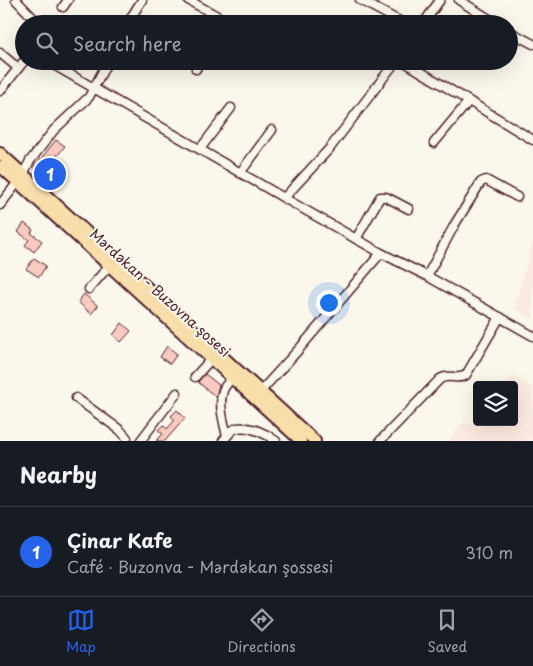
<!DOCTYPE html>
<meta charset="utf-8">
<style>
body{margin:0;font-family:"Playpen Sans",sans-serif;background:#242831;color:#f1f3f6}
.controls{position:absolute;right:15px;bottom:15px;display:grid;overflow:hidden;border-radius:5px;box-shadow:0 5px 20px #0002}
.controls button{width:45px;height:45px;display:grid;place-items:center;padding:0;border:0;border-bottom:1px solid #363941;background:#171b24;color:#f1f3f6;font:25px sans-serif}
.you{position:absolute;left:328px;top:302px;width:18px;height:18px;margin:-12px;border:4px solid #fff;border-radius:50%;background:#1a73e8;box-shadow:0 0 0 8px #1a73e833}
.badge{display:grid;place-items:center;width:32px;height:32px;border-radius:50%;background:#2563eb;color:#fff;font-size:16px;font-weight:700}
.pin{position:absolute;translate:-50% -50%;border:2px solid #fff;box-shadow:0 1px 5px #0006}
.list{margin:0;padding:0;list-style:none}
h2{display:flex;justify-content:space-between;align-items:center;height:65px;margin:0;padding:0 20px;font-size:21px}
h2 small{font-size:16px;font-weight:400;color:#9ea1a6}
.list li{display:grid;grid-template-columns:32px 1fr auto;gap:15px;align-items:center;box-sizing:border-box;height:90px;padding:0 20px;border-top:1px solid #363941}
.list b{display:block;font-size:19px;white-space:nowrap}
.list p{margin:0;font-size:16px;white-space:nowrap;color:#9ea1a6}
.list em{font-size:16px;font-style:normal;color:#9ea1a6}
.icon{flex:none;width:28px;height:28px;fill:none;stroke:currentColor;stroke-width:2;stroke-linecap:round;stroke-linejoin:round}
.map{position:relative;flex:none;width:533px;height:441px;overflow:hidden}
.search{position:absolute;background:#171b24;box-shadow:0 5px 20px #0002;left:15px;right:15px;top:15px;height:55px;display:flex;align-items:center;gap:12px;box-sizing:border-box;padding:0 18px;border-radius:28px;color:#9ea1a6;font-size:19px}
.sheet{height:155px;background:#171b24}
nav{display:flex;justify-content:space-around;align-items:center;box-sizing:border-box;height:70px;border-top:1px solid #363941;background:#171b24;font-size:14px;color:#9ea1a6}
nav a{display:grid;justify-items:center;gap:2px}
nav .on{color:#2563eb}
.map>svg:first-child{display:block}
</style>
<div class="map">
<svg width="533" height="441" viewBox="0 0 533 441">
<rect width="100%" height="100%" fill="#fbf7ec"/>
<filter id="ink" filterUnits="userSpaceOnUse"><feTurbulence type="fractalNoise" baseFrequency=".02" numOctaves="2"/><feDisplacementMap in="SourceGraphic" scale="10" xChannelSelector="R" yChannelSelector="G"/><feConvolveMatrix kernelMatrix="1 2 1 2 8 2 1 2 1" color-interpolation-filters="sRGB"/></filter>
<g filter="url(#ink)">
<g fill="#fbeadf">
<path d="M533,242V319L514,308Z"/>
<path d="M511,375L533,388V437L531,441H448L462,423L477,424L478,422H514V385H504Z"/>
</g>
<g fill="#facac1" stroke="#4a1f2b">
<path d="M56,140L65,146L49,166L61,174L54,183L34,167Z"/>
<path d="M24,223L33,230L31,233L42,241L34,252L25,245L29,240L18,232Z"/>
<path d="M34,258L46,266L39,277L26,269Z"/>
<path d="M84,294L98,306L91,314L78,302Z"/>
<path d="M122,323L131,331L121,342L113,335Z"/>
<path d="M167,346L177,354L170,364L160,357Z"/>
<path d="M205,374L219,385L216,397L198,382Z"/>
<path d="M177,410L185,418L165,441H156L163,434L158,430L163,425L167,429L175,420L171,416Z"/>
</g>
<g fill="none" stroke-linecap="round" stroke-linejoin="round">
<g stroke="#4a1f2b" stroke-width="11">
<g id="minor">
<path d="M16,0L39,24"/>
<path d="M188,0L232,24"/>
<path d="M360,0L405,24"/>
<path d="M459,0L497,24"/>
<path d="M63,7L68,0"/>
<path d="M127,24L142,0"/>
<path d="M423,24L440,0"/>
<path d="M509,31L533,44"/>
<path d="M0,53L18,68"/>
<path d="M47,61L284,198L381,253L427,276L533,336"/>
<path d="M301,61L303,62"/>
<path d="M403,61L533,140"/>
<path d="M196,69L200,61"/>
<path d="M0,91L24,61"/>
<path d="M434,143L468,102"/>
<path d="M200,149L231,108"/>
<path d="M240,173L272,130"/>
<path d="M23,174L30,161L54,130L89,97L108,61"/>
<path d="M284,198L330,148L396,61"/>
<path d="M0,205L18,182"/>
<path d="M356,239L380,197H386L409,209"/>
<path d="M427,276L455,224L481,182L486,180L517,197"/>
<path d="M89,289L109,266"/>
<path d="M195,377L211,359"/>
<path d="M260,392L300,348L381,253"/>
<path d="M76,398L120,430L127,438"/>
<path d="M227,436C230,433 233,429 237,428C249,425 267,434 276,441"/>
<path d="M141,440L177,393"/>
<path d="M223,441L227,436C224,423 218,404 223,391C224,386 229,382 232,378"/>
<path d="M380,441L440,379C449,373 458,381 466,375L500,317"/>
</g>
</g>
<g stroke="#4a1f2b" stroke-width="14">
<g id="major">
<path d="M0,153L315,441"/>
<path d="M0,166L301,441"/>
</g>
</g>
<use href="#minor" stroke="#fbf7ec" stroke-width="8"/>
<use href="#major" stroke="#f8deab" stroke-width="10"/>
</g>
</g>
<g text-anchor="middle" stroke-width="4" stroke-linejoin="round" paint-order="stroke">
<g font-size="14" fill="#4a1f2b" stroke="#fbf7ec">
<text transform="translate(160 293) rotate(42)" y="5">Mərdəkan - Buzovna şosesi</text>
</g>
</g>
</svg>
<div class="controls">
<button><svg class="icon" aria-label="layers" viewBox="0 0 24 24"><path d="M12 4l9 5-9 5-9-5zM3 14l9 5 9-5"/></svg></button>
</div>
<div class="you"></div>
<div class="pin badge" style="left:50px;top:174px">1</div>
<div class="search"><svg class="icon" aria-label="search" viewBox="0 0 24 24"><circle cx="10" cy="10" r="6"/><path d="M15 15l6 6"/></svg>Search here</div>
</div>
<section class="sheet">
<h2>Nearby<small></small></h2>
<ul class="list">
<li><span class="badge">1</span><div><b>Çinar Kafe</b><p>Café · Buzonva - Mərdəkan şossesi</p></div><em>310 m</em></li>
</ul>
</section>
<nav>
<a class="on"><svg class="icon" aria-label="map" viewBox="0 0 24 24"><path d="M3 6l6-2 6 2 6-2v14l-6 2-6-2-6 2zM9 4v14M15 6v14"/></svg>Map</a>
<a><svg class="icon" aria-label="directions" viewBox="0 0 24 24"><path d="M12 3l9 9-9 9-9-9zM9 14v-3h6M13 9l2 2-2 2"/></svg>Directions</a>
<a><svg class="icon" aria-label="saved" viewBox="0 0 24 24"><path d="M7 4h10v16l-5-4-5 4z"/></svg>Saved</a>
</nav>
